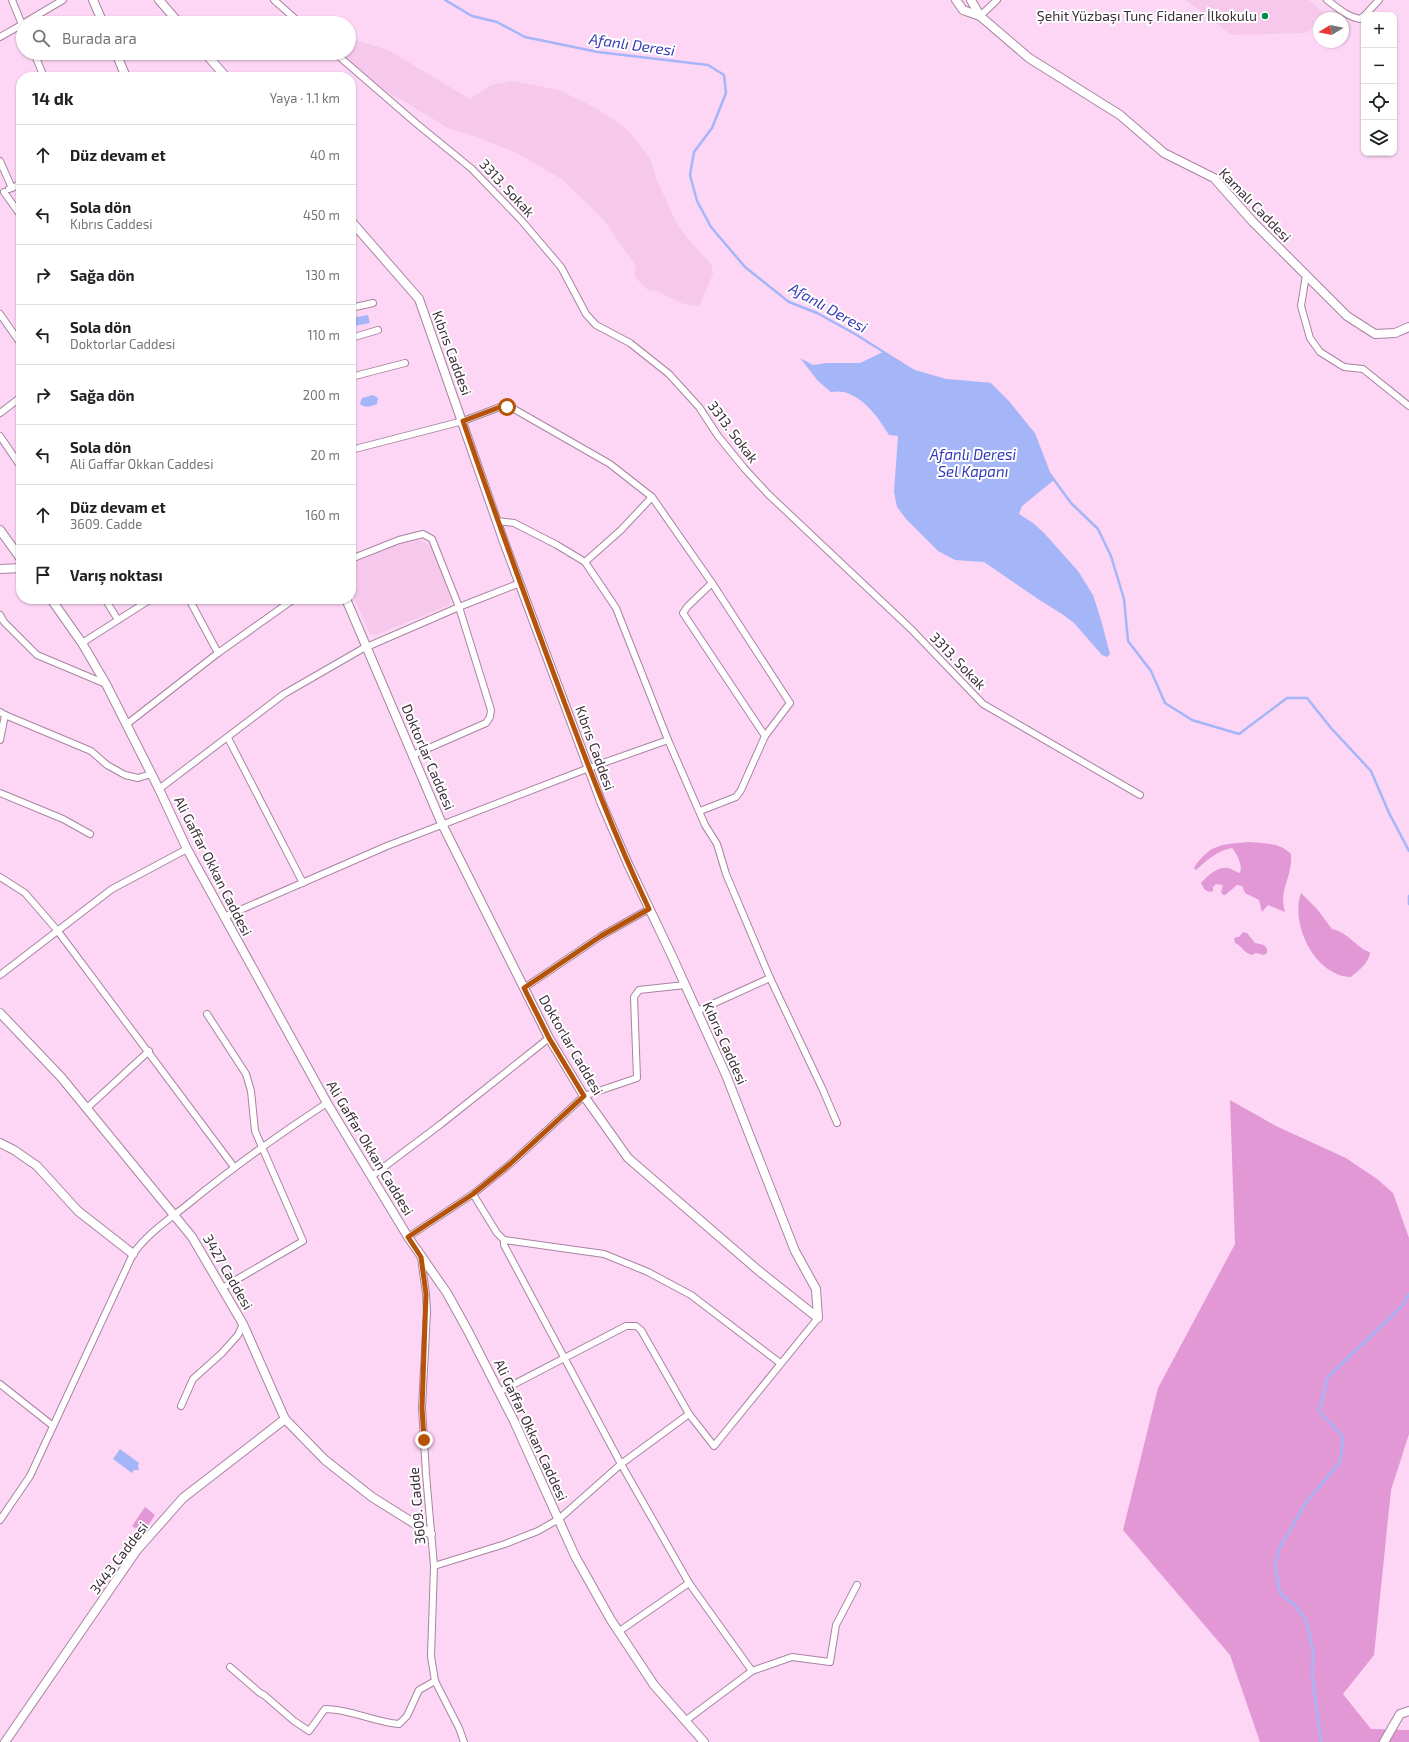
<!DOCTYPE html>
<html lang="tr">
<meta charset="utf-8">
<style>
body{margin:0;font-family:"Exo 2",sans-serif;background:#f6f6f6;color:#202124}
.controls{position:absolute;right:12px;top:12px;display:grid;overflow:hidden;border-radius:8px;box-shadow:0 1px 3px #0004}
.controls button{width:36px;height:36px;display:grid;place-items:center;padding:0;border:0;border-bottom:1px solid #e0e0e0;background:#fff;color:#202124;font:20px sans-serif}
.compass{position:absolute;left:1313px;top:12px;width:36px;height:36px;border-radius:50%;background:#fff;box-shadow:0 1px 3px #0004;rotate:260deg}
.stop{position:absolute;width:12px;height:12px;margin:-9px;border:3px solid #b45309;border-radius:50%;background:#fff}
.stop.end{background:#b45309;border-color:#fff;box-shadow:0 1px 4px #0008}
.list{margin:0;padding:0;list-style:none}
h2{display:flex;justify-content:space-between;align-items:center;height:52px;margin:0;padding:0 16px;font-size:17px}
h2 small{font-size:13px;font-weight:400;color:#757577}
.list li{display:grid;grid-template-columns:26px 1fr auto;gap:12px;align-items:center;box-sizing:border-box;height:60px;padding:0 16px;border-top:1px solid #e0e0e0}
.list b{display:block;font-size:15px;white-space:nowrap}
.list p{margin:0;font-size:13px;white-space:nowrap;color:#757577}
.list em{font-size:13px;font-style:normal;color:#757577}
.icon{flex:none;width:22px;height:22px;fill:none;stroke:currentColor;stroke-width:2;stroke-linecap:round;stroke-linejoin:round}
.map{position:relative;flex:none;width:1409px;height:1742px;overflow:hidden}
.search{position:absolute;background:#fff;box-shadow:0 1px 3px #0004;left:16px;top:16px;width:340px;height:44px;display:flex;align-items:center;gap:10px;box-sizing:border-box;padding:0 14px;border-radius:22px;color:#757577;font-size:15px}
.panel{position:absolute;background:#fff;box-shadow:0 1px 3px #0004;left:16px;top:72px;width:340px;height:532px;border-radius:16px}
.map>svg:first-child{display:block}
</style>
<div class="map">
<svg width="1409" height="1742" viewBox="0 0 1409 1742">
<rect width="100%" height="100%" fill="#fdd6f5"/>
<g fill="#f5c8ec">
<path d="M1186,0H1309L1326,14L1322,18H1319V21L1306,33L1231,35Z"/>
<path d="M349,38L388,50L470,99L491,85L512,81L559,90L598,109L629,131L650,158L656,178L676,222L687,238L711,264L713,274L701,301L700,306H693L681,303L657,291L648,290L636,278L634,272L636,266L603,219L563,180L517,153L475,136L448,128L397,97L374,86L335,53H349Z"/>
<path d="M419,540L433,547L451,600L449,605L376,635L370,634L351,591V564L402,543Z"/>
</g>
<g fill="#e198d4">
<path d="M1251,842C1265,844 1280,842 1291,854C1293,877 1278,889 1285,912L1268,905L1262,912L1259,900L1245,893L1242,886L1237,885L1225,895H1223L1221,892L1223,885L1216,884L1213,887V891L1210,892L1205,890L1201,883C1207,876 1218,866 1228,868C1232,869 1236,872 1240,873C1243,865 1237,854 1232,848C1218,850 1206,861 1196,870L1194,868C1210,843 1224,844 1251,842Z"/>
<path d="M1301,893L1317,909L1332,929C1348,932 1359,950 1370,952C1369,963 1359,970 1351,977C1315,976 1290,924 1301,893Z"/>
<path d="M1243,932L1247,933L1255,943L1264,945L1267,949V953L1264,955L1256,953L1252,955C1244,953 1242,946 1235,943L1234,939L1236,937H1239Z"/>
<path d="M1230,1100L1276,1126L1346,1158L1377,1179L1393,1193L1409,1238V1434L1391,1490L1374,1655L1343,1694L1371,1729L1409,1730V1742H1260L1230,1655L1123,1530L1158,1388L1235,1244Z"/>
<path d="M145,1507L155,1515L143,1533L132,1526Z"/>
</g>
<g fill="#a4b5f8">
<path d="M368,315L370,323L354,326L351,325V318Z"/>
<path d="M883,352L914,371L945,380L990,384L1009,403L1034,434L1049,473L1054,480L1022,506L1019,514L1033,523L1044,533L1078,571L1093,595L1101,620L1110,654L1107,657L1102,655L1074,623L1062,614L1041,601L984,562L955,560L938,551L907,520L897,507L894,492L898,436L889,435C877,415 857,387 831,392L818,381L800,358L813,365L826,363H860Z"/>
<path d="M373,395L378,398L377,404C371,406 366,409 360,404L362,398Z"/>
<path d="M120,1449L139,1463L138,1466L139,1470H134L132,1473L113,1459Z"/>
</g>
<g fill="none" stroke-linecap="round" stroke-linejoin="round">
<g stroke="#a4b5f8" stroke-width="2.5">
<path d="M445,0L472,16L497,22L525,37L598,52L708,65L724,75L726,93L712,128L694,152L690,175L697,201L711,227L745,267L789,302L817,313L855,334L914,371L945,380L990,384L1009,403L1034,434L1049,473L1071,503L1098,529L1111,556L1124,599L1128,641L1151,671L1165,703L1192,720L1239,734L1287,698H1307L1331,728L1371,771L1389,813L1409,851"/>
<path d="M1409,896V904"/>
<path d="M1321,1742L1312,1675L1313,1650L1306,1620L1296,1606L1280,1593L1275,1566L1279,1549L1305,1504L1340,1462L1343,1437L1319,1411L1328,1377L1401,1307L1409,1294"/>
</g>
<g stroke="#a884a1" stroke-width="8">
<g id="minor">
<path d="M12,0L23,27"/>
<path d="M274,0L300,23"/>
<path d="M1327,0C1337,7 1347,17 1360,19L1364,16"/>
<path d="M1365,15L1379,0"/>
<path d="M980,16L997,0"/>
<path d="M24,23L63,0"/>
<path d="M0,37L23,24"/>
<path d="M34,53L44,77"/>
<path d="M335,53L417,124L472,169L521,220L561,267L586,314L596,325L630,343L669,374L699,407L718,436L744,468L768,494L911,629L983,704L1140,795"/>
<path d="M0,161L12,188"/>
<path d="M9,189L21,184"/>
<path d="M4,192L21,216"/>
<path d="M1306,275L1301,306L1310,338L1320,352L1344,367L1363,369L1409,406"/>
<path d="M351,308L373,303"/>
<path d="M0,314L21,344"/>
<path d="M351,338L378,330"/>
<path d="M351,377L405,363"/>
<path d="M0,413L21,397"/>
<path d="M0,436L21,467"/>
<path d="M351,450L463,421L500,407H507L514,409L610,464L652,497L712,583L790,703L765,736L741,790L736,797L700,811"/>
<path d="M497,521L514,523L557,545L585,562L616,608L668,740L705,825L717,844L726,874L770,978L822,1088L837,1123"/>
<path d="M351,559L399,540L423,534L432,539L459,607L491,710L490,717L486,723L413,755"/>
<path d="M585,562L621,530L652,497"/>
<path d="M712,583L688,606L683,613L765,736"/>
<path d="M105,599L118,620"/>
<path d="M189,599L218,653"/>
<path d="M0,615L4,622L37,655L106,684"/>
<path d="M82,643L151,599"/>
<path d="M0,712L5,715L91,751L107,765L125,775L138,778L151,774"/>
<path d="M127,724L218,653L294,599"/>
<path d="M228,738L303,883"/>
<path d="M0,740L5,715"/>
<path d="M159,789L284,694L362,649L459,607L520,583"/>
<path d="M0,793L63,819L90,834"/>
<path d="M0,877L25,893L57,930L234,1167"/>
<path d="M224,917L387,846L589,768L668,740"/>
<path d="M0,975L112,889L187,849"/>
<path d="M524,988L601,936L649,909"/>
<path d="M697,1011L770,978"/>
<path d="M207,1014L246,1074L251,1091L255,1131L303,1241L222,1288"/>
<path d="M87,1108L149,1051"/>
<path d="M372,1176L441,1124L549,1038"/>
<path d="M473,1194L497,1233L504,1240L604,1254L648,1272L691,1295L780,1363"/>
<path d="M408,1237L473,1194L510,1164L584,1096L637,1078L634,997L639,990L685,985"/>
<path d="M504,1240V1245L621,1464L689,1583L752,1671"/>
<path d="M421,1257L426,1294L427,1312L422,1408L426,1474L434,1566L431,1656L435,1681L459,1728L464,1742"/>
<path d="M0,1384L53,1426"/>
<path d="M499,1392L626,1326H636L641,1330L689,1414L714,1446L818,1318"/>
<path d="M181,1406L193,1379L222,1353L238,1335L243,1324"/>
<path d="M0,1520L30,1476L133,1254C147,1234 168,1220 187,1205C232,1168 278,1135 327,1103"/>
<path d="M434,1566L505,1544L538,1531L559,1519L621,1464L689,1414"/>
<path d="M618,1632L689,1583"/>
<path d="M230,1667L260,1693L264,1695L294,1721L309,1731L325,1709C350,1709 374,1722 399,1724L407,1716L419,1690L435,1681"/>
<path d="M685,1721L752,1671L792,1657L830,1662L836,1625L857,1585"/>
</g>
</g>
<g stroke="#a884a1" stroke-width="10">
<g id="tertiary">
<path d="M93,0L103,23"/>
<path d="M159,0L179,23"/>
<path d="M956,0L963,10L980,16"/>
<path d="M971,0L980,16L1029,58L1120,115L1164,153L1214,178L1253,222L1347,316L1375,334L1395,333L1409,327"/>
<path d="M116,53L126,77"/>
<path d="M205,53L226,77"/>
<path d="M0,530L21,559"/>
<path d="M0,569L21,568"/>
<path d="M51,599L82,643L106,684L159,789L187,849L327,1103L408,1237L447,1293L468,1331L514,1421L575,1556L611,1620L654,1685L704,1742"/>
<path d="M346,599L442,824L549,1038L584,1096L628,1158L759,1271L818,1318L816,1289L795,1251L726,1075L672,956L628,864L602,804L504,542L419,299L351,221"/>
<path d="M0,1013L61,1077L192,1237L243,1324L285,1419L325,1460L372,1497L431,1534"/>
<path d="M0,1143L14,1150L37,1166L78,1211L133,1254"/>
<path d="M5,1742L137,1550L183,1498L285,1419"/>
<path d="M1384,1742L1400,1714L1409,1711"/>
</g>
</g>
<use href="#minor" stroke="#fff" stroke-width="6"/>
<use href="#tertiary" stroke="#fff" stroke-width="8"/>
</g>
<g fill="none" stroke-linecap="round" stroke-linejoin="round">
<path stroke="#b45309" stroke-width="5" d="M424,1440L422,1408L426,1294L421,1257L408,1237L473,1194L510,1164L584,1096L549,1038L524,988L601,936L649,909C615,837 587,763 559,688C526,599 494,511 463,421L500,407H507"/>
</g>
<circle fill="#048d4a" stroke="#fff" stroke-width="1.5" cx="1265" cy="16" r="4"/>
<g text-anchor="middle" stroke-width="4" stroke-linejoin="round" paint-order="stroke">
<g font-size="14" fill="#3d2e3a" stroke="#fff" text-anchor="end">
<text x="1257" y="21">Şehit Yüzbaşı Tunç Fidaner İlkokulu</text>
</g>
<g font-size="14" fill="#3d2e3a" stroke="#fff">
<text transform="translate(507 188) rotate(47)" y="5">3313. Sokak</text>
<text transform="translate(1255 205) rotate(46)" y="5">Kamalı Caddesi</text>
<text transform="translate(452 353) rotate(70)" y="5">Kıbrıs Caddesi</text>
<text transform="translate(733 432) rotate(53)" y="5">3313. Sokak</text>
<text transform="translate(958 661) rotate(46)" y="5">3313. Sokak</text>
<text transform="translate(595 748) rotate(70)" y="5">Kıbrıs Caddesi</text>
<text transform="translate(428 757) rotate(67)" y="5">Doktorlar Caddesi</text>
<text transform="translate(213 866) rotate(63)" y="5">Ali Gaffar Okkan Caddesi</text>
<text transform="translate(725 1043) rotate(66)" y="5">Kıbrıs Caddesi</text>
<text transform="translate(571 1045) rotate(60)" y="5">Doktorlar Caddesi</text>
<text transform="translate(370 1148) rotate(59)" y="5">Ali Gaffar Okkan Caddesi</text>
<text transform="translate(228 1272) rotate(60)" y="5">3427 Caddesi</text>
<text transform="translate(531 1430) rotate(65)" y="5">Ali Gaffar Okkan Caddesi</text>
<text transform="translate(417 1506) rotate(-95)" y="5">3609. Cadde</text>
<text transform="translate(119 1558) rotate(-53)" y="5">3443 Caddesi</text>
</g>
<g font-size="15" font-style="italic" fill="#353cb8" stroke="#fff">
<text transform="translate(632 45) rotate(8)" y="5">Afanlı Deresi</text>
<text transform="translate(828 308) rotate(29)" y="5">Afanlı Deresi</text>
<text x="973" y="460">Afanlı Deresi<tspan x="973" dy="17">Sel Kapanı</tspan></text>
</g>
</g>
</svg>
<div class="controls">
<button>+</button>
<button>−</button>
<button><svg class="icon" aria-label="locate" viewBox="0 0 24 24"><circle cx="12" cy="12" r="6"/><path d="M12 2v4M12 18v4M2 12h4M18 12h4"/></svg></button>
<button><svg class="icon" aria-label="layers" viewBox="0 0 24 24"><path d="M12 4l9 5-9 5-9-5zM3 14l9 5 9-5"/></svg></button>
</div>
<svg class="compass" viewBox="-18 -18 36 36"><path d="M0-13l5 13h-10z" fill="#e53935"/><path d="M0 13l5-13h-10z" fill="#757577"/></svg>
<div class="stop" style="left:507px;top:407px"></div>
<div class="stop end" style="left:424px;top:1440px"></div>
<div class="search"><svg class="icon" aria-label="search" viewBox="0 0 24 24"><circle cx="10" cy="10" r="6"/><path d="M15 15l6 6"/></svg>Burada ara</div>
<section class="panel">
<h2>14 dk<small>Yaya · 1.1 km</small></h2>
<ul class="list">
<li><svg class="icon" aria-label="ahead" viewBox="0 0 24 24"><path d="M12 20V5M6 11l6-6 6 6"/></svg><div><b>Düz devam et</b></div><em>40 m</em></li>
<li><svg class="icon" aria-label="left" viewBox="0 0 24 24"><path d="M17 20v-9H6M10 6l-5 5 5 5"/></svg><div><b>Sola dön</b><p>Kıbrıs Caddesi</p></div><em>450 m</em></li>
<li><svg class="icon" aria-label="right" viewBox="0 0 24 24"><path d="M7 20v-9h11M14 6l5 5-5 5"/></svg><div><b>Sağa dön</b></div><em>130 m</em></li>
<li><svg class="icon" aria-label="left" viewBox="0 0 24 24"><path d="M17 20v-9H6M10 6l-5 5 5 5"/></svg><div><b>Sola dön</b><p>Doktorlar Caddesi</p></div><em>110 m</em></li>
<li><svg class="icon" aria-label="right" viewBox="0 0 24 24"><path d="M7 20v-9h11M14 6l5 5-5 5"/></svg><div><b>Sağa dön</b></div><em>200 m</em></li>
<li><svg class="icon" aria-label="left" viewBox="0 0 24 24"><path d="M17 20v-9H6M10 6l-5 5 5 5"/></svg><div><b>Sola dön</b><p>Ali Gaffar Okkan Caddesi</p></div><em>20 m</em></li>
<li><svg class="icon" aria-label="ahead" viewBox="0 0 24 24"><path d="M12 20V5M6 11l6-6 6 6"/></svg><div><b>Düz devam et</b><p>3609. Cadde</p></div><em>160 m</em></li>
<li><svg class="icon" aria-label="arrive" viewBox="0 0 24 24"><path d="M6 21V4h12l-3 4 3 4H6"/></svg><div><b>Varış noktası</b></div></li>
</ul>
</section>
</div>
